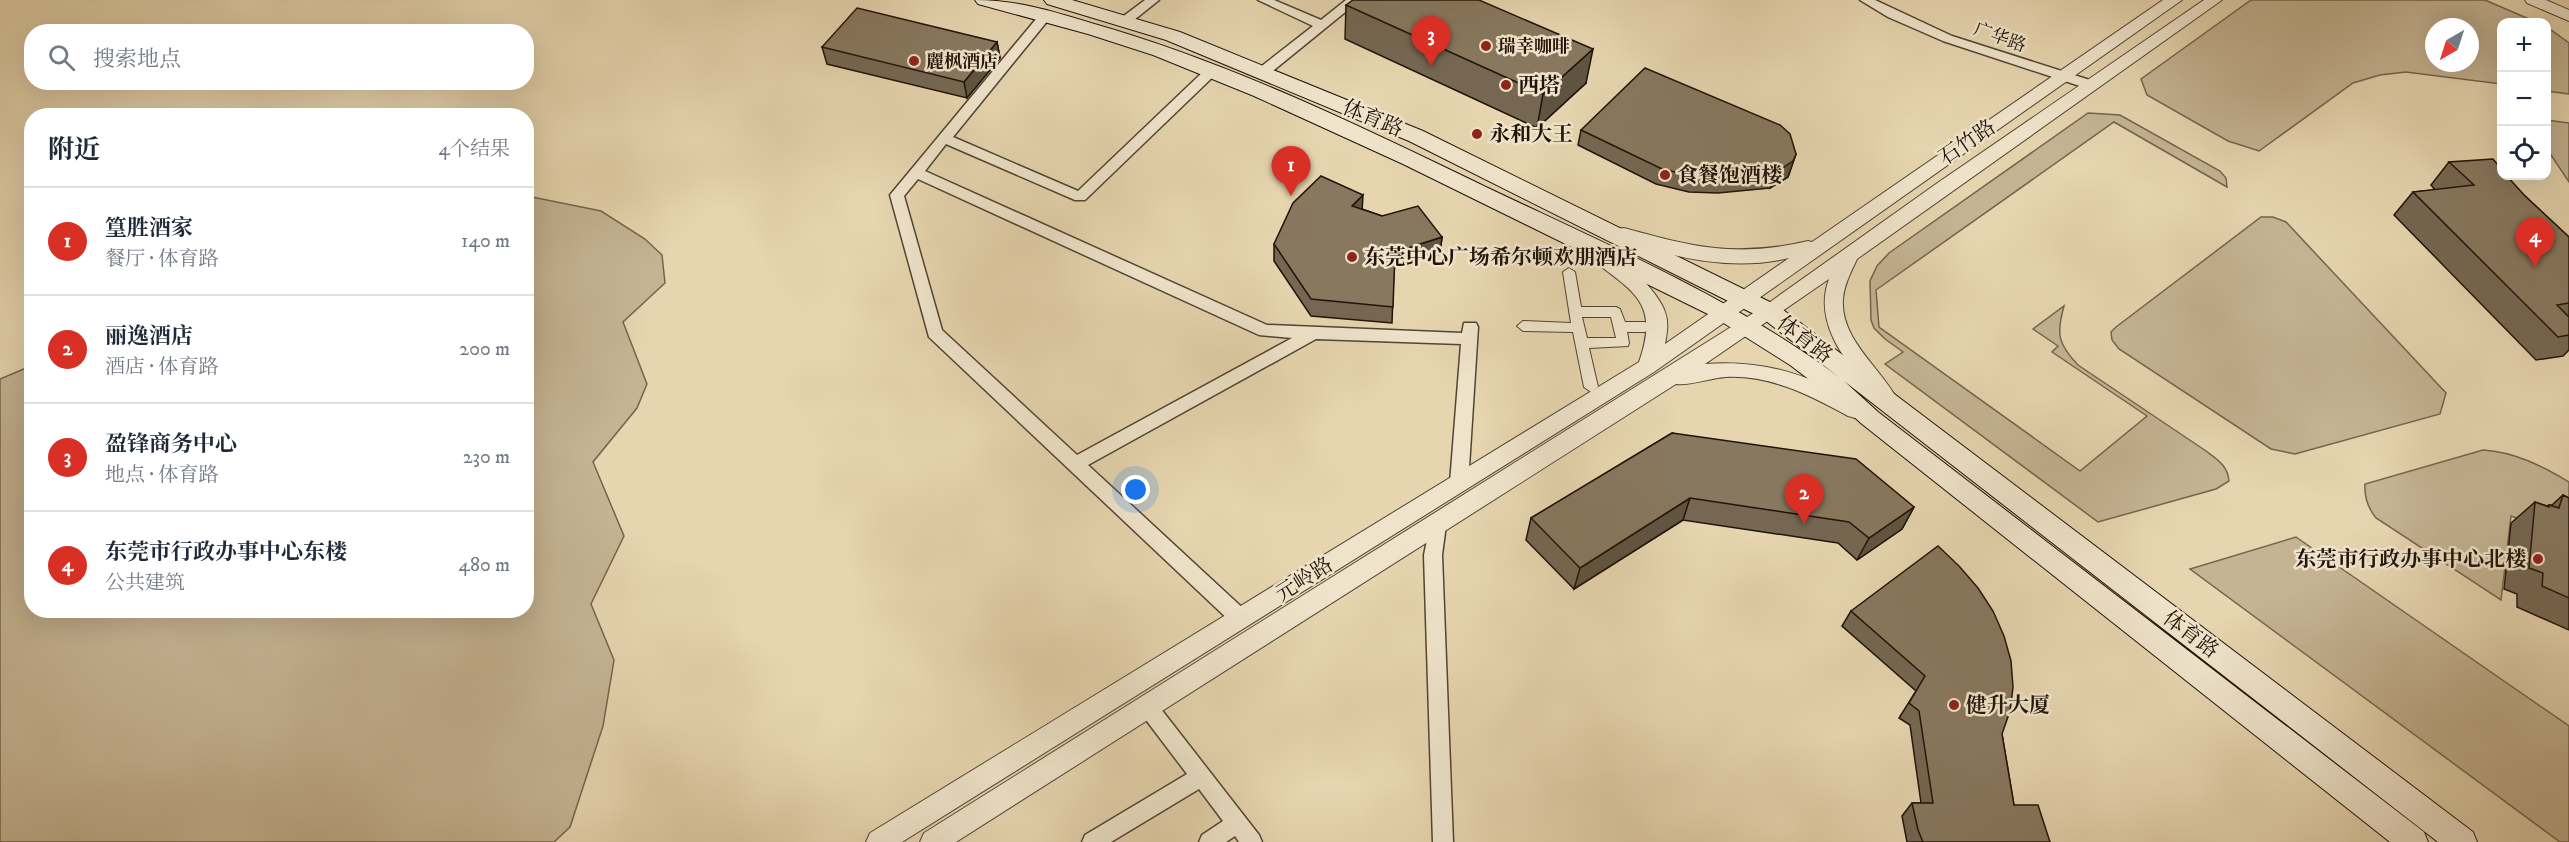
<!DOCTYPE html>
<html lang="zh">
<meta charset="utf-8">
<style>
body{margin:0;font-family:"IM FELL DW Pica","Noto Serif SC",serif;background:#f2f2f3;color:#1f2937}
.controls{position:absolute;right:18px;top:18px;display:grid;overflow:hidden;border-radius:12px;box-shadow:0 6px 24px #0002}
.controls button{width:54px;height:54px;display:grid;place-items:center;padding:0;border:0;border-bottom:2px solid #e0e1e3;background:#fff;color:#1f2937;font:30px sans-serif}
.compass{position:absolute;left:2425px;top:18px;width:54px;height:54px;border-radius:50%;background:#fff;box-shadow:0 6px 24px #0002;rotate:219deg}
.you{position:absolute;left:1136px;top:490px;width:21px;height:21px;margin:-15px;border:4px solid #fff;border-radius:50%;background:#1a73e8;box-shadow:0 0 0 9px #1a73e833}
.badge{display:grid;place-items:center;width:39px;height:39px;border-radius:50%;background:#d93025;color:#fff;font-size:20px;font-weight:700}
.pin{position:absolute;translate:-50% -50px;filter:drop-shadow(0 2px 3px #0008)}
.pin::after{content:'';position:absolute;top:32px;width:21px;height:18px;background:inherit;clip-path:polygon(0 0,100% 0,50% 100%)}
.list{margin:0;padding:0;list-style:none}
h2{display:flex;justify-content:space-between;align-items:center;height:78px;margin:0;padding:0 24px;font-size:26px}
h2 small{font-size:20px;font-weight:400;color:#747a83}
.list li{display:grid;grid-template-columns:39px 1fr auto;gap:18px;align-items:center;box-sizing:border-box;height:108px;padding:0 24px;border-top:2px solid #e0e1e3}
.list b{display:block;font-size:22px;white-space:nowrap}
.list p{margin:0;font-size:20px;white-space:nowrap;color:#747a83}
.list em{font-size:20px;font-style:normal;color:#747a83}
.icon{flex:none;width:33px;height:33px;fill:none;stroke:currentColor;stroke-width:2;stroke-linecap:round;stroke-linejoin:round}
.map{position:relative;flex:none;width:2569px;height:842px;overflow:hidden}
.search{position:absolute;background:#fff;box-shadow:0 6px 24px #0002;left:24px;top:24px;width:510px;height:66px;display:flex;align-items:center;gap:15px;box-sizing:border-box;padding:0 21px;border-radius:24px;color:#747a83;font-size:22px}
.panel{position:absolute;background:#fff;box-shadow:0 6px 24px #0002;left:24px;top:108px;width:510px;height:510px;border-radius:24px}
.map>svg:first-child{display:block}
</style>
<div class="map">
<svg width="2569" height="842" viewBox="0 0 2569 842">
<rect width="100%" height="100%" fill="#e6d5af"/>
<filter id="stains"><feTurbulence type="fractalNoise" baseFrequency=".00333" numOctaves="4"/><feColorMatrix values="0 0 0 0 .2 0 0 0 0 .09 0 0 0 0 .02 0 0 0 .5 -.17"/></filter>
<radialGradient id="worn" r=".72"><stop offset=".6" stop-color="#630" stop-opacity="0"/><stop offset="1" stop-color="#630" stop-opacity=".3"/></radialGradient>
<g fill="#c5b493" stroke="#74644e" stroke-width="1.5" fill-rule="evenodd">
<path d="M2251,0H2485L2536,22H2502L2501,84L2406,72L2380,75L2353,83L2259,151L2228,141L2147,95L2141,79ZM2434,27H2470V63H2434Z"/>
<path d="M2547,27L2569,43V94L2547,91Z"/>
<path d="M2088,113L2120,115L2220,171L2226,178L2227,187L2114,122L1876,290L1879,327L2080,471L2147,416L2052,352L2058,346L2033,329L2064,306C2056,334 2058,344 2078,365L2206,451C2218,460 2228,466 2229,481L2216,489L2098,522L1885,364L1903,352L1885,339L1874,328L1871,320L1870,281L1877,266L1889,253Z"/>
<path d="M2546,120L2569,123V182L2547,149Z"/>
<path d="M527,196L601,211L645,239L662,255L665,283L623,322L647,384L637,408L593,462L624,536L591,604L614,660L603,726L570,827L554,842H0V379L31,366L32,610H526Z"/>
<path d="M2261,217H2273L2286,222L2446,393L2440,414L2295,454L2271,449L2119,349L2112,340L2111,332L2116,327Z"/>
<path d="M2483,450C2515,452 2542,466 2569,482V525L2533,524L2511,516L2501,600L2376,518C2368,508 2364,498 2365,484Z"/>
<path d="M2296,537L2569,726V842H2560L2190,569Z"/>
</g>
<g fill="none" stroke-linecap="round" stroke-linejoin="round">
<g stroke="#534432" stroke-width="2">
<path id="pedestrian" d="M1569,268L1575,272L1581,307H1616L1620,309L1625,322H1645L1651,327L1645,332H1627L1629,343L1628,346L1589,348L1598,387L1591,392L1584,387L1573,332L1523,331L1517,326L1523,321L1571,323L1563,272ZM1582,317H1611L1616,338H1587Z"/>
</g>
<g stroke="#534432" stroke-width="3">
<g id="minor">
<path d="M1145,0H1159L1129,24H1121L1119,21L1121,18Z"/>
<path d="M1258,0H1274L1321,20L1346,0H1360L1268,75H1258L1256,72L1258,69L1313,26Z"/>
<path d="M1860,0H1875L1952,36L2096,82L2098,85L2096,88H2086L1943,41L1888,17Z"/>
<path d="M1045,12L1049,13L1051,16L1049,19L953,137L1078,191L1206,69L1211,68L1218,72L1085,200H1075L946,144L925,171L1267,325L1462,333L1464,323H1476L1478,327L1468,483L1465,488L1459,490L1453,488L1450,483L1461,344L1316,339L1088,465L1247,612L1249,618L1247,624L1240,626L1233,624L929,337L890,195L1041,13ZM918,179L1259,335L1292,338L1077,455L942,330L904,196Z"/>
<path d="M1437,518L1443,520L1446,525L1442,555L1453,842H1433L1424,555L1431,520Z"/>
<path d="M1147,697L1154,700L1259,835L1262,842H1239L1235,836L1226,842H1199L1202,835L1223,821L1199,789L1111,842H1082L1085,835L1187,774L1140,712L1137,706L1140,700Z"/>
</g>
</g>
<g stroke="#534432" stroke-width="2">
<g id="tertiary">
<path d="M2163,0H2182L1654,372L902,842H866L870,833L1639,362C1660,303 1634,292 1591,259L1589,254L1591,249C1613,243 1659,292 1665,312C1669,323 1667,333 1665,344L1789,258C1731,272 1672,257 1617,239L1615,234L1617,229L1624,228C1693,247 1736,258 1808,241L1812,242Z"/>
<path d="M2204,0H2222L1857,259C1851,272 1844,285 1843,299C1840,339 1880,367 1897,399L1894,405L1887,407L1880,405C1853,369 1811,327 1829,279L1705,364C1766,359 1810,376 1862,404L1865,410L1862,416L1855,418L1848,416C1809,395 1771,375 1726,377C1710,378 1690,386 1676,384L956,842H920L924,833L1763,307L1936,184Z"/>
<path d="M2525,0H2546L2569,10V21L2527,3Z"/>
</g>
</g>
<g stroke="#221308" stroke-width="2">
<path id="secondary" d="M975,0C1016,0 1052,11 1091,23C1229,62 1360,126 1488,188C1608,245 1733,298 1840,378L1762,318L1409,141L1166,40L1047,4L1044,0H1072L1180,32L1423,131L1778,306L2473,832L2477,842H2438L1844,381L1878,412L2424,832L2428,842H2390L1862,424L1827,393L1790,365L1714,317L1403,164L1254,96L1153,55L1088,34L978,4Z"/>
</g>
<use href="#pedestrian" fill="#efe4cb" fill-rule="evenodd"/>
<use href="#minor" fill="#efe4cb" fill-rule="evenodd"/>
<use href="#tertiary" fill="#efe4cb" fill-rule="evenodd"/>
<use href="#secondary" fill="#efe4cb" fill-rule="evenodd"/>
</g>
<g fill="#756752" stroke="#221308" stroke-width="1.5">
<path d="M1346,5L1586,83L1537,128L1345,39Z"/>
<path d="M997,42L1000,58L967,98L827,64L822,47Z"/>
<path d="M1581,130L1796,154L1788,177L1770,188L1718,193L1689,192L1656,184L1578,145Z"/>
<path d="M2449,162L2525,196L2569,237V350L2563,356L2536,360L2394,215L2413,192L2435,190L2431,185Z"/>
<path d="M1362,209L1442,237L1440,254L1394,268L1392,323L1311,316L1274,261V244Z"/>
<path d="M1672,433L1914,507L1902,529L1857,560L1838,543L1683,520L1574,589L1526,540L1531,518Z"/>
<path d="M2563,495L2569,498V630L2517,607V594L2504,589L2511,523L2535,502L2547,506L2549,505H2552Z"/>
<path d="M1851,611L2002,734L2014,805L2050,842H1907L1902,816L1912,803H1921L1910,725L1899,718L1916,691L1842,626Z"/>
</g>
<g fill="#5f5442" stroke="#221308" stroke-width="1.5">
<path d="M997,42L1000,58L967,98L964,82Z"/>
<path d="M1593,49L1586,83L1537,128L1543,94Z"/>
<path d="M1796,154L1788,177L1770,188L1775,173Z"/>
<path d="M1363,195L1362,212L1352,206Z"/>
<path d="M1442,237L1440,254L1393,268L1395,252Z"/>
<path d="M1690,498L1683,520L1574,589L1580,568Z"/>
<path d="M1914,507L1902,529L1857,560L1869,538Z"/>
</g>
<g fill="#88785f" stroke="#221308" stroke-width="1.5">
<path d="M1353,0H1479L1593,49L1543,94L1346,5Z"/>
<path d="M857,8L997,42L964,82L822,47Z"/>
<path d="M1645,68L1780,125L1790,134L1796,154L1793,161L1775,173L1723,177H1693L1660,168L1581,130Z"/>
<path d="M2493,159L2502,170V176H2507L2525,196L2569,237V303L2557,305L2569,317V335L2558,337L2413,192L2474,185L2449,162Z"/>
<path d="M1321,176L1363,195L1352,206L1382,216L1418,206L1442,237L1395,252L1393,307L1311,299L1274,244L1293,203Z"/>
<path d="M1672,433L1856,459L1914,507L1869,538L1849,522L1690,498L1580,568L1531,518Z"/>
<path d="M2563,495L2569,498V598L2542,586L2543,573L2529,568L2535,502L2549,507V505L2559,508Z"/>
<path d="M1938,546L1959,566L1978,588L1993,611L2004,636L2011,661L2013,687L2010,711L2002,734L2014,805H2038L2050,842H1923L1918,830L1912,803H1933L1919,711L1909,703L1925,676L1851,611Z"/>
</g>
<g fill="#8f2418" stroke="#efe4cb" stroke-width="2">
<circle cx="1486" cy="46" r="6"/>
<circle cx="914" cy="61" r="6"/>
<circle cx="1506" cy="85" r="6"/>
<circle cx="1477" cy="134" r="6"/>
<circle cx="1665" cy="175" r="6"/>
<circle cx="1352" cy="257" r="6"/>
<circle cx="2538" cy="559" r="6"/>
<circle cx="1954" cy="705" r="6"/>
</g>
<g text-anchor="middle" stroke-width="5" stroke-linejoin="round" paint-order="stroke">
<g font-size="18" fill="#221308" stroke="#efe4cb">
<text transform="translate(2000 37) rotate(20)" y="6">广华路</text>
</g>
<g font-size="18" font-weight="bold" fill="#221308" stroke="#efe4cb" text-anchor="start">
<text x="1498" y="52">瑞幸咖啡</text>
<text x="926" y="67">麗枫酒店</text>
</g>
<g font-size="21" font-weight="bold" fill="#221308" stroke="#efe4cb" text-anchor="start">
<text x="1518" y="92">西塔</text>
<text x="1489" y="141">永和大王</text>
<text x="1677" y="182">食餐饱酒楼</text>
<text x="1364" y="264">东莞中心广场希尔顿欢朋酒店</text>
<text x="2526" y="566" text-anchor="end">东莞市行政办事中心北楼</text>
<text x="1966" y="712">健升大厦</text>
</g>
<g font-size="21" fill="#221308" stroke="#efe4cb">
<text transform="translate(1373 118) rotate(23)" y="7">体育路</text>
<text transform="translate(1967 142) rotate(-34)" y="7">石竹路</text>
<text transform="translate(1805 339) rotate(37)" y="7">体育路</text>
<text transform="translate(1304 579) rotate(-32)" y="7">元岭路</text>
<text transform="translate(2191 634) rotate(37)" y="7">体育路</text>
</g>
</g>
<rect width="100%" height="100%" filter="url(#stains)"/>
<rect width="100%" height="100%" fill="url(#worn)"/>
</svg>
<div class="controls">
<button>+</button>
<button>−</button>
<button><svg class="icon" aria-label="locate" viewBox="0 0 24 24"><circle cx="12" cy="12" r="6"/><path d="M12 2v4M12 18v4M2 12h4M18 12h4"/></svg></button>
</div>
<svg class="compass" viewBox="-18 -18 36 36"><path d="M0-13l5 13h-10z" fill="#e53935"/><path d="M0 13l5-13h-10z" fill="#747a83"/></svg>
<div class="you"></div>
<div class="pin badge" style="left:1291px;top:196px">1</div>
<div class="pin badge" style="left:1804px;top:524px">2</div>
<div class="pin badge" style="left:1431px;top:66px">3</div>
<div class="pin badge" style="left:2535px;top:267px">4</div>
<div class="search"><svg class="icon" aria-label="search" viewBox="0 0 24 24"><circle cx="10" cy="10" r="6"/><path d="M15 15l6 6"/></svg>搜索地点</div>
<section class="panel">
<h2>附近<small>4个结果</small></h2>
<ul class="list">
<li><span class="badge">1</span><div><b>篁胜酒家</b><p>餐厅 · 体育路</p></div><em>140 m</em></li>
<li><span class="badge">2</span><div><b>丽逸酒店</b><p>酒店 · 体育路</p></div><em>200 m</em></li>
<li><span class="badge">3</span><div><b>盈锋商务中心</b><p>地点 · 体育路</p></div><em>230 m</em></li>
<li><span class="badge">4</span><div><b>东莞市行政办事中心东楼</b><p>公共建筑</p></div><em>480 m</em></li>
</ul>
</section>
</div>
